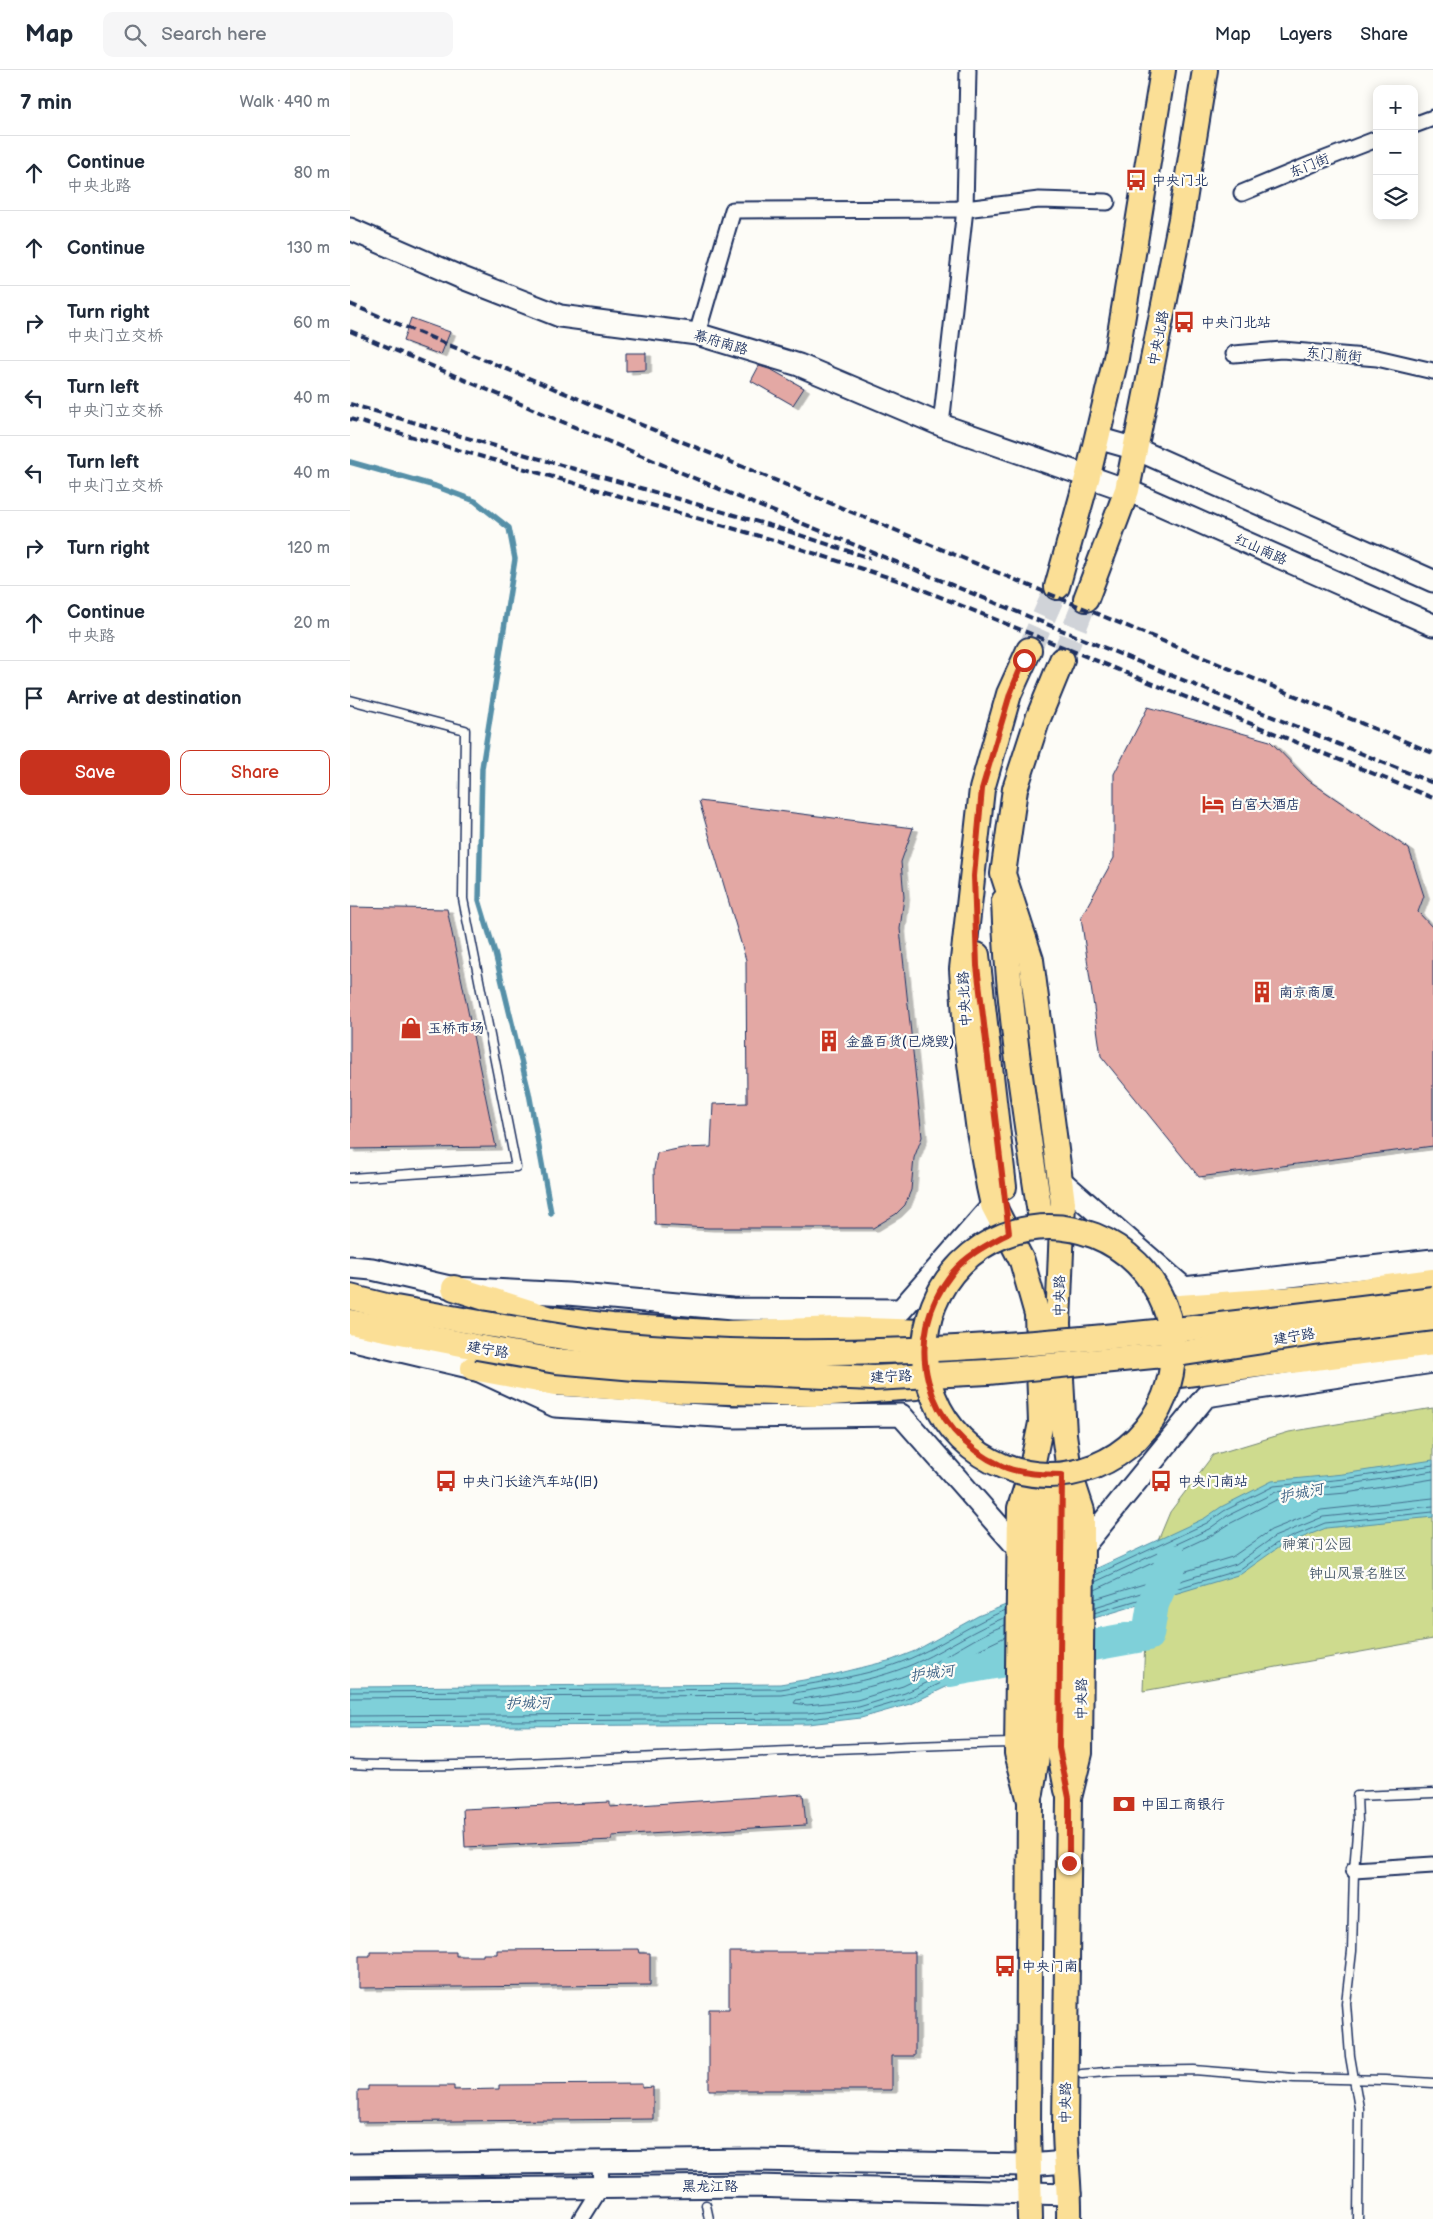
<!DOCTYPE html>
<meta charset="utf-8">
<style>
body{margin:0;font-family:"Balsamiq Sans","LXGW WenKai TC",sans-serif;background:#f6f6f7;color:#1f2937}
.controls{position:absolute;right:15px;top:15px;display:grid;overflow:hidden;border-radius:10px;box-shadow:0 2px 12px #0003}
.controls button{width:45px;height:45px;display:grid;place-items:center;padding:0;border:0;border-bottom:1px solid #e0e1e3;background:#fff;color:#1f2937;font:25px sans-serif}
.stop{position:absolute;width:15px;height:15px;margin:-11px;border:4px solid #c8321e;border-radius:50%;background:#fff}
.stop.end{background:#c8321e;border-color:#fff;box-shadow:0 1px 5px #0008}
.list{margin:0;padding:0;list-style:none}
h2{display:flex;justify-content:space-between;align-items:center;height:65px;margin:0;padding:0 20px;font-size:21px}
h2 small{font-size:16px;font-weight:400;color:#747a83}
.list li{display:grid;grid-template-columns:32px 1fr auto;gap:15px;align-items:center;box-sizing:border-box;height:75px;padding:0 20px;border-top:1px solid #e0e1e3}
.list b{display:block;font-size:19px;white-space:nowrap}
.list p{margin:0;font-size:16px;white-space:nowrap;color:#747a83}
.list em{font-size:16px;font-style:normal;color:#747a83}
.actions{display:flex;gap:10px;padding:15px 20px}
.actions a{flex:1;padding:11px 0;border:1px solid #c8321e;border-radius:10px;text-align:center;font-size:18px;color:#c8321e}
.actions .main{background:#c8321e;color:#fff}
.icon{flex:none;width:28px;height:28px;fill:none;stroke:currentColor;stroke-width:2;stroke-linecap:round;stroke-linejoin:round}
.map{position:relative;flex:none;width:1083px;height:2149px;overflow:hidden}
header{display:flex;align-items:center;gap:30px;box-sizing:border-box;height:70px;padding:0 25px;background:#fff;border-bottom:1px solid #e0e1e3}
header strong{font-size:24px}
nav{display:flex;gap:28px;margin-inline-start:auto;font-size:18px}
.search{width:350px;height:45px;background:#f6f6f7;display:flex;align-items:center;gap:12px;box-sizing:border-box;padding:0 18px;border-radius:10px;color:#747a83;font-size:19px}
main{display:flex}
aside{flex:1;background:#fff}
.map>svg:first-child{display:block}
</style>
<header>
<strong>Map</strong>
<div class="search"><svg class="icon" aria-label="search" viewBox="0 0 24 24"><circle cx="10" cy="10" r="6"/><path d="M15 15l6 6"/></svg>Search here</div>
<nav><a>Map</a><a>Layers</a><a>Share</a></nav>
</header>
<main>
<aside>
<h2>7 min<small>Walk · 490 m</small></h2>
<ul class="list">
<li><svg class="icon" aria-label="ahead" viewBox="0 0 24 24"><path d="M12 20V5M6 11l6-6 6 6"/></svg><div><b>Continue</b><p>中央北路</p></div><em>80 m</em></li>
<li><svg class="icon" aria-label="ahead" viewBox="0 0 24 24"><path d="M12 20V5M6 11l6-6 6 6"/></svg><div><b>Continue</b></div><em>130 m</em></li>
<li><svg class="icon" aria-label="right" viewBox="0 0 24 24"><path d="M7 20v-9h11M14 6l5 5-5 5"/></svg><div><b>Turn right</b><p>中央门立交桥</p></div><em>60 m</em></li>
<li><svg class="icon" aria-label="left" viewBox="0 0 24 24"><path d="M17 20v-9H6M10 6l-5 5 5 5"/></svg><div><b>Turn left</b><p>中央门立交桥</p></div><em>40 m</em></li>
<li><svg class="icon" aria-label="left" viewBox="0 0 24 24"><path d="M17 20v-9H6M10 6l-5 5 5 5"/></svg><div><b>Turn left</b><p>中央门立交桥</p></div><em>40 m</em></li>
<li><svg class="icon" aria-label="right" viewBox="0 0 24 24"><path d="M7 20v-9h11M14 6l5 5-5 5"/></svg><div><b>Turn right</b></div><em>120 m</em></li>
<li><svg class="icon" aria-label="ahead" viewBox="0 0 24 24"><path d="M12 20V5M6 11l6-6 6 6"/></svg><div><b>Continue</b><p>中央路</p></div><em>20 m</em></li>
<li><svg class="icon" aria-label="arrive" viewBox="0 0 24 24"><path d="M6 21V4h12l-3 4 3 4H6"/></svg><div><b>Arrive at destination</b></div></li>
</ul>
<div class="actions"><a class="main">Save</a><a>Share</a></div>
</aside>
<div class="map">
<svg width="1083" height="2149" viewBox="0 0 1083 2149">
<defs>
<filter id="shadow"><feDropShadow dx="5.5" dy="3" stdDeviation="0" flood-color="#0004"/></filter>
</defs>
<rect width="100%" height="100%" fill="#fdfcf7"/>
<filter id="ink" filterUnits="userSpaceOnUse"><feTurbulence type="fractalNoise" baseFrequency=".02" numOctaves="2"/><feDisplacementMap in="SourceGraphic" scale="10" xChannelSelector="R" yChannelSelector="G"/><feConvolveMatrix kernelMatrix="1 2 1 2 8 2 1 2 1" color-interpolation-filters="sRGB"/></filter>
<g filter="url(#ink)">
<path fill="#cedb8e" stroke="#748576" d="M1083,1338V1569L793,1621L795,1569L787,1560L795,1549L797,1517L805,1478L820,1442L863,1385L939,1362Z"/>
<path fill="#7fd0d9" stroke="#5790a8" d="M1083,1390V1447L976,1458L929,1477L891,1504L741,1549L560,1634L511,1648L458,1654L0,1657V1617L430,1614L478,1606L542,1590L565,1581L628,1546L739,1502L855,1448L871,1437L922,1411L993,1404Z"/>
<g fill="none" stroke-linecap="round" stroke-linejoin="round">
<g stroke="#436f8f" stroke-width="1">
<path d="M745,1505L857,1453L874,1441L924,1416L994,1409L1083,1395"/>
<path d="M745,1512L859,1459L877,1446L926,1422L994,1415L1083,1401"/>
<path d="M745,1520L862,1465L881,1453L928,1429L996,1423L1083,1409"/>
<path d="M745,1529L882,1487L921,1460L971,1440L1083,1428"/>
<path d="M745,1537L886,1494L924,1467L973,1447L1083,1436"/>
<path d="M744,1543L889,1500L927,1473L975,1453L1083,1442"/>
<path d="M655,1567L553,1616L507,1630L457,1635L444,1633L446,1630C488,1623 534,1617 573,1598C601,1585 626,1566 655,1555"/>
<path d="M0,1622L431,1619C476,1611 526,1605 568,1585C598,1571 625,1552 656,1540"/>
<path d="M0,1628L432,1625C478,1617 528,1611 570,1591C599,1577 625,1559 656,1547"/>
<path d="M0,1646L458,1643L509,1637L555,1623L655,1576"/>
<path d="M0,1652L458,1649L510,1643L557,1629L655,1583"/>
</g>
<path stroke="#5790a8" stroke-width="5.5" d="M0,392L85,416L125,431L159,458L165,489L132,698L129,830L145,883L179,1023L201,1143"/>
<path stroke="#7fd0d9" stroke-width="32" d="M600,1601L798,1565L803,1534L822,1490"/>
</g>
<g fill="#e3a8a4" stroke="#1b2f5e" filter="url(#shadow)">
<path d="M61,248L100,262L91,285L53,271Z"/>
<path d="M276,283H296V300L276,301Z"/>
<path d="M409,296L422,300L454,318L443,335L401,311Z"/>
<path d="M798,637L920,671L958,710L1059,779L1074,826L1068,842L1083,858V1076L849,1107L751,986L731,847L764,788V704Z"/>
<path d="M349,731L563,758L551,792L554,827L550,859L572,1067L564,1088L561,1120L555,1135L546,1144L523,1158H358L305,1155L304,1099L307,1083L333,1078L361,1077L363,1034L397,1033L396,890Z"/>
<path d="M0,837L97,839L146,1077L0,1079Z"/>
<path d="M453,1724L456,1755L262,1766V1770L115,1777L113,1739L260,1732V1737Z"/>
<path d="M289,1879L290,1883H300V1915L9,1918V1886H20V1882H106V1886H133V1884H147V1880Z"/>
<path d="M379,1882H565V1986H542V2020H359V1939H379Z"/>
<path d="M292,2014V2018L303,2017V2049L8,2052V2020H18V2016H104V2020L149,2019V2015Z"/>
</g>
<g fill="none" stroke-linecap="round" stroke-linejoin="round">
<g stroke="#d0d3d8" stroke-width="24" stroke-dasharray="24 12" stroke-linecap="butt">
<path d="M679,580L707,517"/>
<path d="M712,590L736,529"/>
</g>
<g stroke="#1b2f5e" stroke-width="11">
<g id="lane">
<path d="M0,630L115,660L113,829L166,1097L0,1108"/>
<path d="M0,1694C87,1698 174,1693 261,1689C396,1683 530,1676 665,1673"/>
<path d="M732,2004L768,2001L844,2000L944,2008L1035,2010L1083,2013"/>
<path d="M356,2135L359,2149"/>
<path d="M1008,2149L1009,2038L1000,1986L996,1933L1002,1881L1004,1800L1008,1751L1007,1726L1083,1723"/>
</g>
</g>
<g stroke="#1b2f5e" stroke-width="19">
<g id="street">
<path d="M1064,55L1083,48"/>
<path d="M892,123L962,94L1027,69"/>
<path d="M347,264L383,140L615,139L689,130L757,132"/>
<path d="M884,284L932,280L1027,288L1083,301"/>
<path d="M591,355L615,139L618,0"/>
<path d="M1004,1800L1083,1795"/>
<path d="M231,2149L251,2117L250,2092"/>
</g>
</g>
<g stroke="#1b2f5e" stroke-width="25">
<g id="secondary">
<path d="M0,159L110,207L210,246L347,264L449,295L591,355L777,420L1083,555"/>
<path d="M747,368L786,379L1083,511"/>
<path d="M710,1110L834,1218L1083,1190"/>
<path d="M0,1197L22,1199L104,1218L218,1224L382,1239L551,1240L643,1135"/>
<path d="M0,1269L123,1298L205,1336L383,1347L551,1345L669,1479"/>
<path d="M732,1478L856,1326L1083,1292"/>
<path d="M0,2095L403,2090L680,2095L715,2092"/>
<path d="M0,2120L401,2116L720,2124"/>
</g>
</g>
<g stroke="#1b2f5e" stroke-width="28">
<g id="primary">
<path d="M707,517L738,405L766,288L813,0"/>
<path d="M736,529L777,420L831,149L855,0"/>
<path d="M679,580L659,624L632,719L612,899L616,963L629,1061L639,1117L643,1135L672,1191L687,1244L691,1353L680,1406L670,1438L667,1683L680,1731L678,2057L680,2149"/>
<path d="M712,590L687,651L665,719L653,804L681,890L713,1133L708,1253L714,1364L719,1401L732,1441V1478L730,1683L719,1728L715,2057C715,2088 720,2118 719,2149"/>
<path d="M654,831C658,941 676,1049 692,1157"/>
<path d="M627,885L654,1117"/>
<path d="M104,1218L201,1249L262,1256L376,1263L489,1259L575,1262"/>
<path d="M0,1227L40,1237L130,1253"/>
<path d="M816,1238L956,1228L1083,1211"/>
<path d="M0,1252L127,1277"/>
<path d="M123,1298L205,1313L302,1320L466,1324L567,1317"/>
<path d="M821,1306L1083,1273"/>
<path d="M712,1405L709,1678L717,1720"/>
<path d="M681,1723L688,1680L690,1623V1405"/>
</g>
</g>
<use href="#lane" stroke="#fdfcf7" stroke-width="8"/>
<use href="#street" stroke="#fdfcf7" stroke-width="15"/>
<use href="#secondary" stroke="#fdfcf7" stroke-width="21"/>
<use href="#primary" stroke="#fbdf96" stroke-width="24"/>
<g stroke="#1b2f5e" stroke-width="4" stroke-dasharray="8 4" stroke-linecap="butt">
<path d="M0,234L1083,683"/>
<path d="M0,261L393,429L1083,713"/>
<path d="M0,334L422,456L520,488"/>
<path d="M0,349L420,469L556,513L1083,728"/>
</g>
<g stroke="#1b2f5e" stroke-width="28" stroke-linecap="butt">
<g id="primary-bridge">
<circle cx="699" cy="1281" r="124"/>
<path d="M130,1253C174,1260 219,1269 263,1274C537,1299 811,1263 1083,1229"/>
<path d="M127,1277L206,1291L285,1298L523,1308L638,1302L834,1283L977,1261L1083,1248"/>
</g>
</g>
<use href="#primary-bridge" stroke="#fbdf96" stroke-width="24"/>
</g>
</g>
<g fill="none" stroke-linecap="round" stroke-linejoin="round" filter="url(#ink)">
<path stroke="#c8321e" stroke-width="6" d="M674,590L660,624L632,719L624,806L627,896L659,1163C639,1174 618,1184 603,1202C549,1269 575,1362 652,1396C670,1404 693,1405 712,1405L709,1678L719,1728V1793"/>
</g>
<defs>
<g id="bus-bare" transform="scale(1.725)"><path d="M-5-6H5V4H4V6H2V4H-2V6H-4V4H-5ZM-3.5-4V0h7V-4ZM-3.5 1.2v1.5H-2V1.2ZM2 1.2v1.5H3.5V1.2Z" fill="#c8321e" stroke="#fdfcf7" stroke-width="2.5" paint-order="stroke"/></g>
<g id="hotel-bare" transform="scale(1.725)"><path d="M-6-4.5h1.5V1H6V5H4.5V3h-9V5H-6ZM-4 0a1.8 1.8 0 1 1 3.6 0ZM.5 0V-2.5h3Q6-2.5 6 0Z" fill="#c8321e" stroke="#fdfcf7" stroke-width="2.5" paint-order="stroke"/></g>
<g id="building-bare" transform="scale(1.725)"><path d="M-4-6H4V6H1V3H-1V6H-4ZM-2.5-4.3h1.7v1.8h-1.7ZM.8-4.3h1.7v1.8H.8ZM-2.5-1h1.7V.8h-1.7ZM.8-1h1.7V.8H.8Z" fill="#c8321e" stroke="#fdfcf7" stroke-width="2.5" paint-order="stroke"/></g>
<g id="shop-bare" transform="scale(1.725)"><path d="M-5-2.5h2.3a2.7 3.5 0 0 1 5.4 0H5L5.5 6h-11ZM-1.5-2.5h3a1.5 2.3 0 0 0-3 0Z" fill="#c8321e" stroke="#fdfcf7" stroke-width="2.5" paint-order="stroke"/></g>
<g id="bank-bare" transform="scale(1.725)"><path d="M-6-4H6V4H-6ZM0-2.3a2.3 2.3 0 1 0 0 4.6a2.3 2.3 0 1 0 0-4.6Z" fill="#c8321e" stroke="#fdfcf7" stroke-width="2.5" paint-order="stroke"/></g>
</defs>
<g fill-rule="evenodd">
<use href="#bus-bare" x="786" y="110"/>
<use href="#bus-bare" x="834" y="252"/>
<use href="#hotel-bare" x="863" y="734"/>
<use href="#building-bare" x="912" y="922"/>
<use href="#shop-bare" x="61" y="958"/>
<use href="#building-bare" x="479" y="971"/>
<use href="#bus-bare" x="96" y="1411"/>
<use href="#bus-bare" x="811" y="1411"/>
<use href="#bank-bare" x="774" y="1734"/>
<use href="#bus-bare" x="655" y="1896"/>
</g>
<g text-anchor="middle" stroke-width="4.5" stroke-linejoin="round" paint-order="stroke">
<g font-size="14" fill="#1b2f5e" stroke="#fdfcf7">
<text transform="translate(959 95) rotate(-22)" y="5">东门街</text>
<text transform="translate(808 268) rotate(-79)" y="5">中央北路</text>
<text transform="translate(371 272) rotate(16)" y="5">幕府南路</text>
<text transform="translate(984 284) rotate(5)" y="5">东门前街</text>
<text transform="translate(911 479) rotate(24)" y="5">红山南路</text>
<text transform="translate(614 929) rotate(-93)" y="5">中央北路</text>
<text transform="translate(709 1226) rotate(-89)" y="5">中央路</text>
<text transform="translate(944 1266) rotate(-9)" y="5">建宁路</text>
<text transform="translate(138 1279) rotate(10)" y="5">建宁路</text>
<text transform="translate(541 1306) rotate(-2)" y="5">建宁路</text>
<text transform="translate(731 1629) rotate(-89)" y="5">中央路</text>
<text transform="translate(715 2033) rotate(-89)" y="5">中央路</text>
<text x="360" y="2121">黑龙江路</text>
</g>
<g font-size="14" fill="#1b2f5e" stroke="#fdfcf7" text-anchor="start">
<text x="802" y="115">中央门北</text>
<text x="851" y="257">中央门北站</text>
<text x="880" y="739">白宫大酒店</text>
<text x="929" y="927">南京商厦</text>
<text x="78" y="963">玉桥市场</text>
<text x="496" y="976">金盛百货(已烧毁)</text>
<text x="112" y="1416">中央门长途汽车站(旧)</text>
<text x="828" y="1416">中央门南站</text>
<text x="791" y="1739">中国工商银行</text>
<text x="672" y="1901">中央门南</text>
</g>
<g font-size="14" fill="#485a6a" stroke="#fdfcf7">
<text x="967" y="1479">神策门公园</text>
<text x="1008" y="1508">钟山风景名胜区</text>
</g>
<g font-size="15" font-style="italic" fill="#395f83" stroke="#fdfcf7">
<text transform="translate(951 1423) rotate(-12)" y="5">护城河</text>
<text transform="translate(582 1603) rotate(-8)" y="5">护城河</text>
<text transform="translate(178 1633) rotate(-1)" y="5">护城河</text>
</g>
</g>
</svg>
<div class="controls">
<button>+</button>
<button>−</button>
<button><svg class="icon" aria-label="layers" viewBox="0 0 24 24"><path d="M12 4l9 5-9 5-9-5zM3 14l9 5 9-5"/></svg></button>
</div>
<div class="stop" style="left:674px;top:590px"></div>
<div class="stop end" style="left:719px;top:1793px"></div>
</div>
</main>
